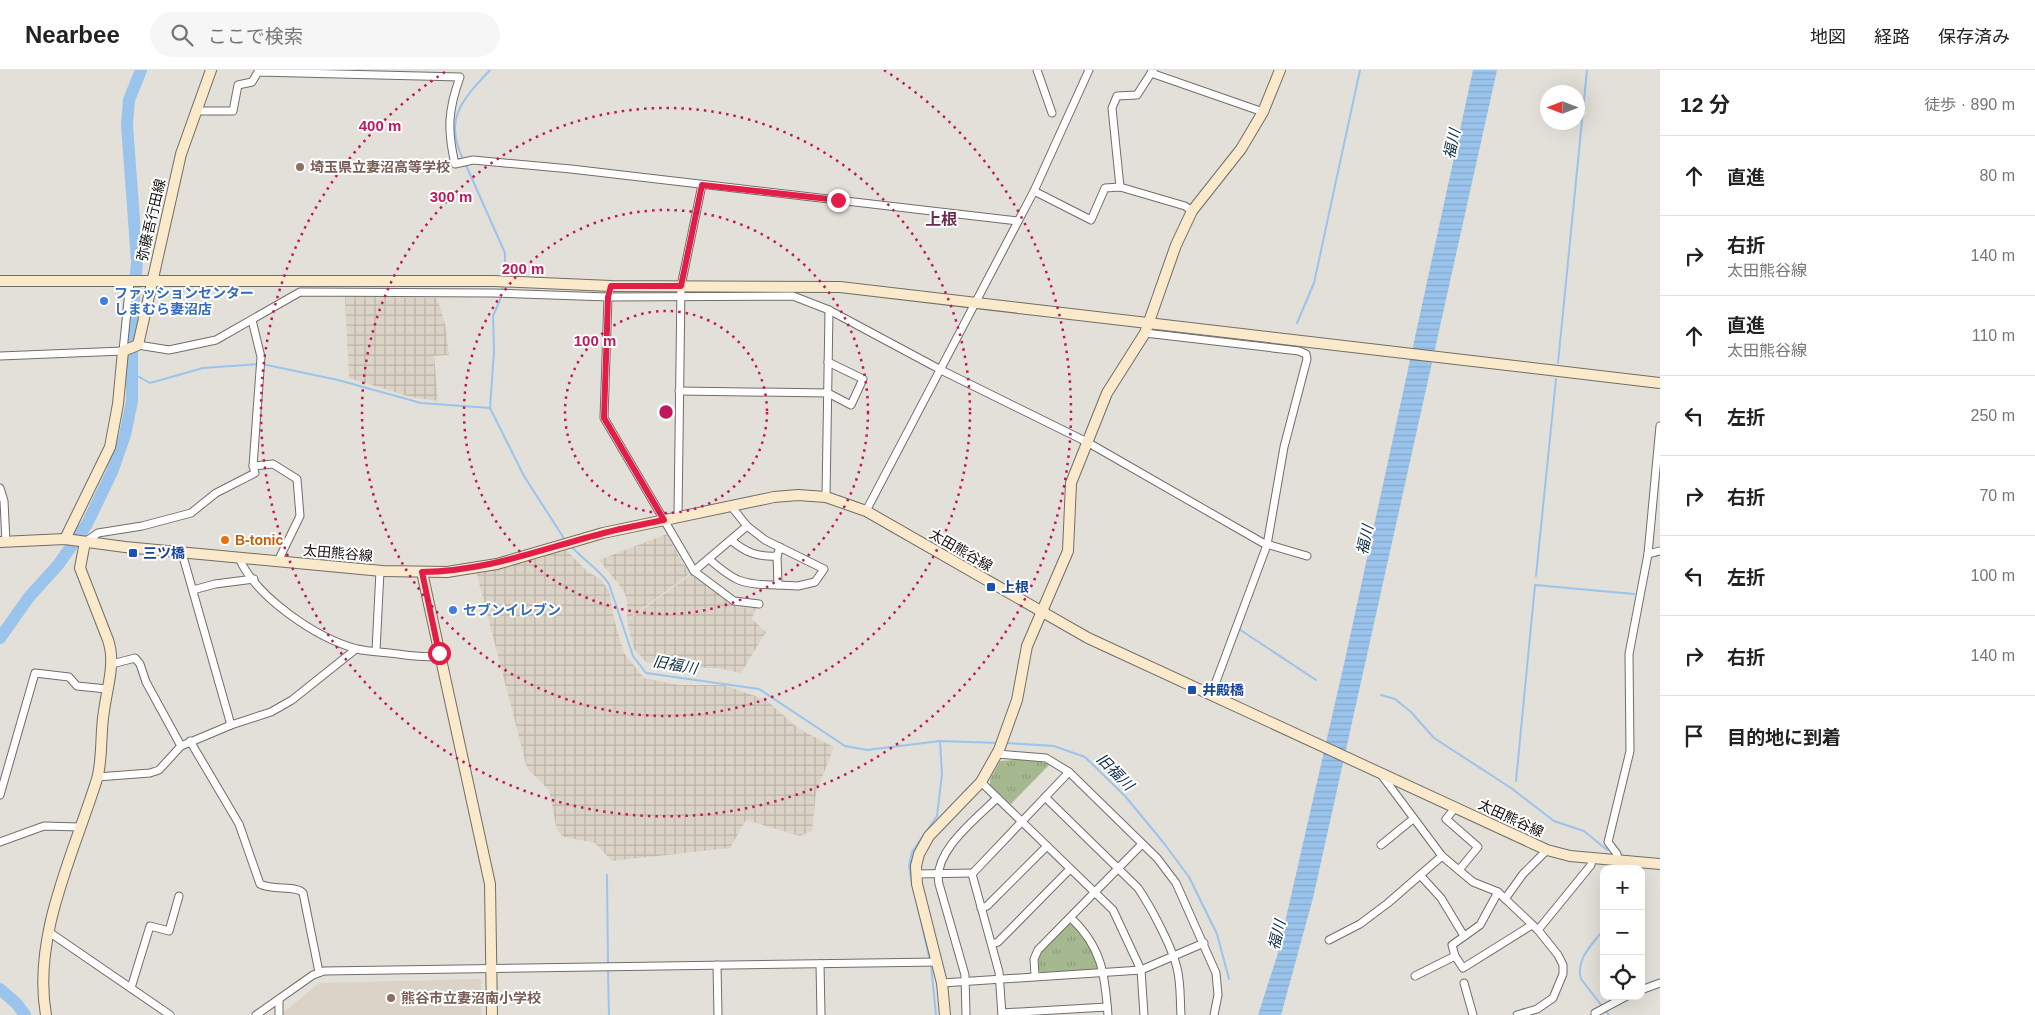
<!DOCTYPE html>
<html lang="ja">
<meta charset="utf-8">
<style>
body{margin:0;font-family:Arial,"Noto Sans JP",sans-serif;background:#f6f6f6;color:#222}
.controls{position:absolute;right:15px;bottom:15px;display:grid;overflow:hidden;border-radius:10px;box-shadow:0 5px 20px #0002}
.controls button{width:45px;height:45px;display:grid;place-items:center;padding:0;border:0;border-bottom:1px solid #e0e0e0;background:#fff;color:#222;font:25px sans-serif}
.compass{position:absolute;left:1540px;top:15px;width:45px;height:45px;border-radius:50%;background:#fff;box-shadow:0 5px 20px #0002;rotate:270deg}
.stop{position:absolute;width:15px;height:15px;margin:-11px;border:4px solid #e11d48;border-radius:50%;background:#fff}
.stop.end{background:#e11d48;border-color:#fff;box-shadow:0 1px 5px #0008}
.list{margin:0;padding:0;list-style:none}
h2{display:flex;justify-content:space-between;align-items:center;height:65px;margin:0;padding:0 20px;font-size:21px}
h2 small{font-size:16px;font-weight:400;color:#767676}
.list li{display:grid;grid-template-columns:32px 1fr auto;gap:15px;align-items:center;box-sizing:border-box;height:80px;padding:0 20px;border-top:1px solid #e0e0e0}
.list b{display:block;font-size:19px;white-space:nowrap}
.list p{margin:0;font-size:16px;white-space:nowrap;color:#767676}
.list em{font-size:16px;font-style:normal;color:#767676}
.icon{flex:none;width:28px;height:28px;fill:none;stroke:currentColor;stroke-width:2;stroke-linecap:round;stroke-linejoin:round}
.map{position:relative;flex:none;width:1660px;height:945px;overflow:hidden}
header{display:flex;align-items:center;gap:30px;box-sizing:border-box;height:70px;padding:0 25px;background:#fff;border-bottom:1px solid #e0e0e0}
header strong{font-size:24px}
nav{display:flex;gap:28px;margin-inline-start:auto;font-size:18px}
.search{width:350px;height:45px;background:#f6f6f6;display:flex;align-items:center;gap:12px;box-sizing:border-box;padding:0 18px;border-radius:28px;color:#767676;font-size:19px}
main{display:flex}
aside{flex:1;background:#fff}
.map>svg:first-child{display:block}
</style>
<header>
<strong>Nearbee</strong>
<div class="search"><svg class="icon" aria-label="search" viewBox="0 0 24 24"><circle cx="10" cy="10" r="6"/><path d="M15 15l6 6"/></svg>ここで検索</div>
<nav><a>地図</a><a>経路</a><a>保存済み</a></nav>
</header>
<main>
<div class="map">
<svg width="1660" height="945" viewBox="0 0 1660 945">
<defs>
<pattern id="industrial-grid" width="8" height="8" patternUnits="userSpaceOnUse" patternTransform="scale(1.25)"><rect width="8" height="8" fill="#dbd3c6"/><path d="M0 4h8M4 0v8" fill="none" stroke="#bbb4a9"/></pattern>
<pattern id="grass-tufts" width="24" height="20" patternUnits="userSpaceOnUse" patternTransform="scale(1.25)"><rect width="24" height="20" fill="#a6b88f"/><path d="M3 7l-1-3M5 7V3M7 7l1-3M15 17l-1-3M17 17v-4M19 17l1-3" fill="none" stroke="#8e9d7a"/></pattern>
<pattern id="water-rules" width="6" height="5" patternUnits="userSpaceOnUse" patternTransform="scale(1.25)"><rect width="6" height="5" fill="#9ac4ec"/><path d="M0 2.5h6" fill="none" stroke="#84a7c9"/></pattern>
</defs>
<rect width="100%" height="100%" fill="#e3e0d9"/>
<path fill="#dbd3c6" d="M481,909V945H284V942L319,913Z"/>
<g fill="url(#industrial-grid)">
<path d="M345,226L437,228L445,254L449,285L434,286L438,331L411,327L349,308Z"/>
<path d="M667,464L683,494L692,502L627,550V531L624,521L599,490Z"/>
<path d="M566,480L587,501L601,510L609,521L614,549L624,583L644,608L679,615H724L766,630L799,659L834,677L816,723L812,761L800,766L746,750L730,778L612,791L595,773L564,767L557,761L549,720L527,698L476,501Z"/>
<path d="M693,503L720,526L737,537L756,538L752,549L766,562L741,603L717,598H686L647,593L634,579L627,551Z"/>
</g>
<g fill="url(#grass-tufts)">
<path d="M1028,689L1050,694L1011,734L990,716V709L1000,691Z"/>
<path d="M1074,853L1085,865L1100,896L1097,900L1041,902L1038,900L1039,884L1069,854Z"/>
</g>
<path fill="url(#water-rules)" d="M1473,0H1497L1313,828L1281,945H1258L1278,883L1346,585Z"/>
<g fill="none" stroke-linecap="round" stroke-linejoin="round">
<g stroke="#9ac4ec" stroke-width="2">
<path d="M463,89C443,49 463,29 490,0"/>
<path d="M465,93L505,183V208"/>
<path d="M503,215L500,230L493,246L494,281L490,338L524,406L565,470"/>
<path d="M1297,253L1314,213L1360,0"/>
<path d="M1558,293L1587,0"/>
<path d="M262,294L338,310L421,333L490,338"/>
<path d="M132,303L150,313L203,298L258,294"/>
<path d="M570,475C582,489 599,499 609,514L633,586L646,603L759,619L845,676L867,680L940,671L999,673"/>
<path d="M1536,506L1556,309"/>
<path d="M1239,559L1316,610"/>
<path d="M1381,625L1395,629L1411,642L1434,668L1511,718L1554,751L1584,761L1607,780"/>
<path d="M1006,673L1054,676L1085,687L1125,726L1163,772L1189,807L1217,864L1229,909"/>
<path d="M1516,711L1535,515L1634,524"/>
<path d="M1616,798V799"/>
<path d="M607,805L608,895"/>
<path d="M912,815L909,796L912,782L937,746L942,704L940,671"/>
<path d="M915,825L930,891"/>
<path d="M1604,859C1593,874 1575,889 1581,909L1609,945"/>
<path d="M931,895L936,945"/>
<path d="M608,900L609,945"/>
</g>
<g stroke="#9ac4ec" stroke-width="12">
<path d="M0,568L29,527L58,495L87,454L112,402L125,365L132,331V251L137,191L127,55L129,30L141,0"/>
<path d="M0,919L17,934L25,945"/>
</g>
<g stroke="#716d68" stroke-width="9">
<g id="street">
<path d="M1037,0L1052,43"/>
<path d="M1151,3L1263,42"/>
<path d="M195,41H233L238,15L252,12L258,2L460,7C448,40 447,60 455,94L473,90L571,99L1018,151"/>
<path d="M1120,117L1112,38L1117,26L1137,25L1153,0"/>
<path d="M1034,121L1091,150L1105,118L1120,117L1185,136L1192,141"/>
<path d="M611,216L608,227L604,348L694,501L734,531L759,534"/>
<path d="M1145,263L1299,281L1306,284L1307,289L1284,377L1267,475L1211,625"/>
<path d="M138,275L169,280L216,270L300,222L493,223L608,227L793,226L829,240L941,300L1087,372L1263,473L1307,486"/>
<path d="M0,286L123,281L130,211"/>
<path d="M679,321L828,323L851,335L863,309L828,292"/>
<path d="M253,396L273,394L297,409L300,446L278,491"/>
<path d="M0,418L4,431L6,472"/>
<path d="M826,427L829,240"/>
<path d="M731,436L747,456L765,470L824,499L815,512L798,516L778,515"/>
<path d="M866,441L1034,121L1089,0"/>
<path d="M678,446L681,216L702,115"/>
<path d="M731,470C746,483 758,487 777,486"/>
<path d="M85,472L98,463L142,456L191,443L216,423L255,403L253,396L261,287L252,250"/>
<path d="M182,483L231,655"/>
<path d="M1648,484L1660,481"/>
<path d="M239,488C256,527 316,568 357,579C370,582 385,582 398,584C412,586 426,588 440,586"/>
<path d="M709,489C735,512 743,515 778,515L777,486L780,477"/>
<path d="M694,501L747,456"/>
<path d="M193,520L215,514L254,509"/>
<path d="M376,581L380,501"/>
<path d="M112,594L135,588L140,594L146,612L181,676"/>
<path d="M190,671L239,754L260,814C272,821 297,815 303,823L319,902"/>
<path d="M998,684L1046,688L1069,702L1157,788L1176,813L1216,903L1218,925L1214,945"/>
<path d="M1380,703L1442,786L1473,812L1498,822L1538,860L1558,885L1563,895V904L1553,928L1537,939L1517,945"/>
<path d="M97,707L150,703L159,700L181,676L231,655L271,642L292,630L356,579"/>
<path d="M981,712L1113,840L1141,900L1144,945"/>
<path d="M0,725L35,603L69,607L77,616L107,619"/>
<path d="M1045,727L1138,818C1151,837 1172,877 1177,898C1181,913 1180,930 1181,945"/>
<path d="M1455,738L1446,749L1478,777L1459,800"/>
<path d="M0,772L44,756L79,757"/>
<path d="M1381,775L1413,749"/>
<path d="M1618,790L1617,784L1608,772L1630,681L1629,584L1648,484L1660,356"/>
<path d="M916,804L973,803"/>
<path d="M1420,805L1441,828L1464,866"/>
<path d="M1505,829L1523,804L1547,780"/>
<path d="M981,838L987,836L1047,776"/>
<path d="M1071,848C1102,877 1105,905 1108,945"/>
<path d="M1538,860L1591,795L1592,788"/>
<path d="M49,862L170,945"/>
<path d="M1329,870L1360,854L1388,833L1442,786"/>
<path d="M992,874L998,872L1070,799"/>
<path d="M1455,886L1463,898L1532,855"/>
<path d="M820,894L821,945"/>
<path d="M717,895L718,945"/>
<path d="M1035,906L1034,889L1038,880L1142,774"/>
<path d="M1415,906L1455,886L1452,875L1480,855L1498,822"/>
<path d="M942,913L1141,900L1204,873"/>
<path d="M1464,913L1473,945"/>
<path d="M131,918L150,856L169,861L179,826"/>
<path d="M1641,920L1660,913"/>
<path d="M279,930V945"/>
<path d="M1002,943L1107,937"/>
<path d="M1595,943L1627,926"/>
<path d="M256,945L313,905L324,901L938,892"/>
<path d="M966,945L965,905L939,814C932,782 976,749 997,728"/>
<path d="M1002,945L999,902L972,804L1069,702"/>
</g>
</g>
<g stroke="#716d68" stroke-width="12">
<g id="secondary">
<path d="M0,211H494L611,216L840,217L1660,313"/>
<path d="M65,469L110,377L118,334L123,281L138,275L181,84L211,0"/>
<path d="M0,472L65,469L125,477L382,501L447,502L497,494L603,463L774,427L798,425L826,427L866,441L1088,568L1547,780L1570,786L1660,794"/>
<path d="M422,502L490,814L492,945"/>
<path d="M46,945C32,866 74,783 97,709C103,688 100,663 104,641C107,617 116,593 108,570L80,498L85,472"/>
<path d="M945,945L942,913L917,814L916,796L919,784L929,766L981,712L999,680L1017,630L1027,576L1068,481L1071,413L1107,323L1145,263L1176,175L1192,141L1241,79L1263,42L1280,0"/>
</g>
</g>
<use href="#street" stroke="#fff" stroke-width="7"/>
<use href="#secondary" stroke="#fae9cb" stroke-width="10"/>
</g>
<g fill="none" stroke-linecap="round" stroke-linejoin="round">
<path stroke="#e11d48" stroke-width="6" d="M439,583L422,502C488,501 541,479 604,463C623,458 644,454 664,450L604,348L608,227L611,216H681L702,115L838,130"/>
</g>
<g fill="none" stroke="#c2185b" stroke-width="2.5" stroke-dasharray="2.5 5">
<circle cx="666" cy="342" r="101"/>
<circle cx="666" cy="342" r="202"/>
<circle cx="666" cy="342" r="304"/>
<path d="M884 0A405 405 0 1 1 448 0"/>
</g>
<g fill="#8d6e63" stroke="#fff" stroke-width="2">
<circle cx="300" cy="97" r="5"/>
<circle cx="391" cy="928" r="5"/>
</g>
<g fill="#3f7fe0" stroke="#fff" stroke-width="2">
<circle cx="104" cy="231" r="5"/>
<circle cx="453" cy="540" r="5"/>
</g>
<circle fill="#e8710a" stroke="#fff" stroke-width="2" cx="225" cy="470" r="5"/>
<g fill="#1a4fb4" stroke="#fff" stroke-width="2">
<rect x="128" y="478" width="10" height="10" rx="2.5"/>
<rect x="986" y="512" width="10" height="10" rx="2.5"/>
<rect x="1187" y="615" width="10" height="10" rx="2.5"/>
</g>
<g text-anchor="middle" stroke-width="4" stroke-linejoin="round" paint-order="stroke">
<g font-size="14" font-weight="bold" fill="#785e54" stroke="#fff" text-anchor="start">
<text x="310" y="102">埼玉県立妻沼高等学校</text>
<text x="401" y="933">熊谷市立妻沼南小学校</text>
</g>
<g font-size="14" fill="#0e0d0b" stroke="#fff">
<text transform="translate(151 150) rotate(-77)" y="5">弥藤吾行田線</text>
<text transform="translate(961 480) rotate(30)" y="5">太田熊谷線</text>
<text transform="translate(338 483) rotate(5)" y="5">太田熊谷線</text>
<text transform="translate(1511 748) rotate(25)" y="5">太田熊谷線</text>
</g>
<g font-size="14" font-weight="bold" fill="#366cbe" stroke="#fff" text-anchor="start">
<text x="114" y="228">ファッションセンター<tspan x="114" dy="16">しまむら妻沼店</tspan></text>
<text x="463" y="545">セブンイレブン</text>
</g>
<g font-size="14" font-weight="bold" fill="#c56008" stroke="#fff" text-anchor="start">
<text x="235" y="475">B-tonic</text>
</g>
<g font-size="14" font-weight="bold" fill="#164399" stroke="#fff" text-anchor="start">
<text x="143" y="488">三ツ橋</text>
<text x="1001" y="522">上根</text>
<text x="1202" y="625">井殿橋</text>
</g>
<g font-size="15" font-style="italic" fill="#0d2d47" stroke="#fff">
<text transform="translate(1452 74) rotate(-78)" y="5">福川</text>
<text transform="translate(1365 470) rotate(-78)" y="5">福川</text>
<text transform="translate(675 595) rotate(10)" y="5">旧福川</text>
<text transform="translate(1115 702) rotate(45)" y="5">旧福川</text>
<text transform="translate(1277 865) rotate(-76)" y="5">福川</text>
</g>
<g font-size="16" font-weight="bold" fill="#6a2b4f" stroke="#fff">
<text x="941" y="155">上根</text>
</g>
</g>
<circle cx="666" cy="342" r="8" fill="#c2185b" stroke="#fff" stroke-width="2.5"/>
<g font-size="15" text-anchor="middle" font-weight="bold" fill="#c2185b" stroke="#fff" stroke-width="4" stroke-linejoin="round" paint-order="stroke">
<text x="380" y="61">400 m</text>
<text x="451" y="132">300 m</text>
<text x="523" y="204">200 m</text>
<text x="595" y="276">100 m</text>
</g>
</svg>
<div class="controls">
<button>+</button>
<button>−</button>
<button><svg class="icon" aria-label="locate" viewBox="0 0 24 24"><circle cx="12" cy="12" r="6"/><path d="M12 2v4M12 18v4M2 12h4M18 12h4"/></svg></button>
</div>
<svg class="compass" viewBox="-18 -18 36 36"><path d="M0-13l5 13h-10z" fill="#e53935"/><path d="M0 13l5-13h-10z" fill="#767676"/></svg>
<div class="stop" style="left:439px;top:583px"></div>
<div class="stop end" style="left:838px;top:130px"></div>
</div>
<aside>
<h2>12 分<small>徒歩 · 890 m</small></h2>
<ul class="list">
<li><svg class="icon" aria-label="ahead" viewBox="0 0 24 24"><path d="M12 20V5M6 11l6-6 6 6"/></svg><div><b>直進</b></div><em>80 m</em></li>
<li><svg class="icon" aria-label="right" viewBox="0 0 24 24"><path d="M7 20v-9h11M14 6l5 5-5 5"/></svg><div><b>右折</b><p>太田熊谷線</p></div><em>140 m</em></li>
<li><svg class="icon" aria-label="ahead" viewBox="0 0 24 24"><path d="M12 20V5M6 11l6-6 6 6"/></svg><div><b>直進</b><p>太田熊谷線</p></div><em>110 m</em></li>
<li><svg class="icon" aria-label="left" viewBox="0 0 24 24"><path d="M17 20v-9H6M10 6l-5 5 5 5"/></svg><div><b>左折</b></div><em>250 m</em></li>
<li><svg class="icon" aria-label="right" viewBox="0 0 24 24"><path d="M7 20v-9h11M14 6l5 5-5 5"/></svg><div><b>右折</b></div><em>70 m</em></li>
<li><svg class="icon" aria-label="left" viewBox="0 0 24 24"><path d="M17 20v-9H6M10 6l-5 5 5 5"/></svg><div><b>左折</b></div><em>100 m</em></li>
<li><svg class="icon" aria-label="right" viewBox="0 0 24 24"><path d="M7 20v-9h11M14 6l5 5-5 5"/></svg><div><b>右折</b></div><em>140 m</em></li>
<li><svg class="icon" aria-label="arrive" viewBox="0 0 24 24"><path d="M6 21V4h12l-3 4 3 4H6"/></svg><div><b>目的地に到着</b></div></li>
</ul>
</aside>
</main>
